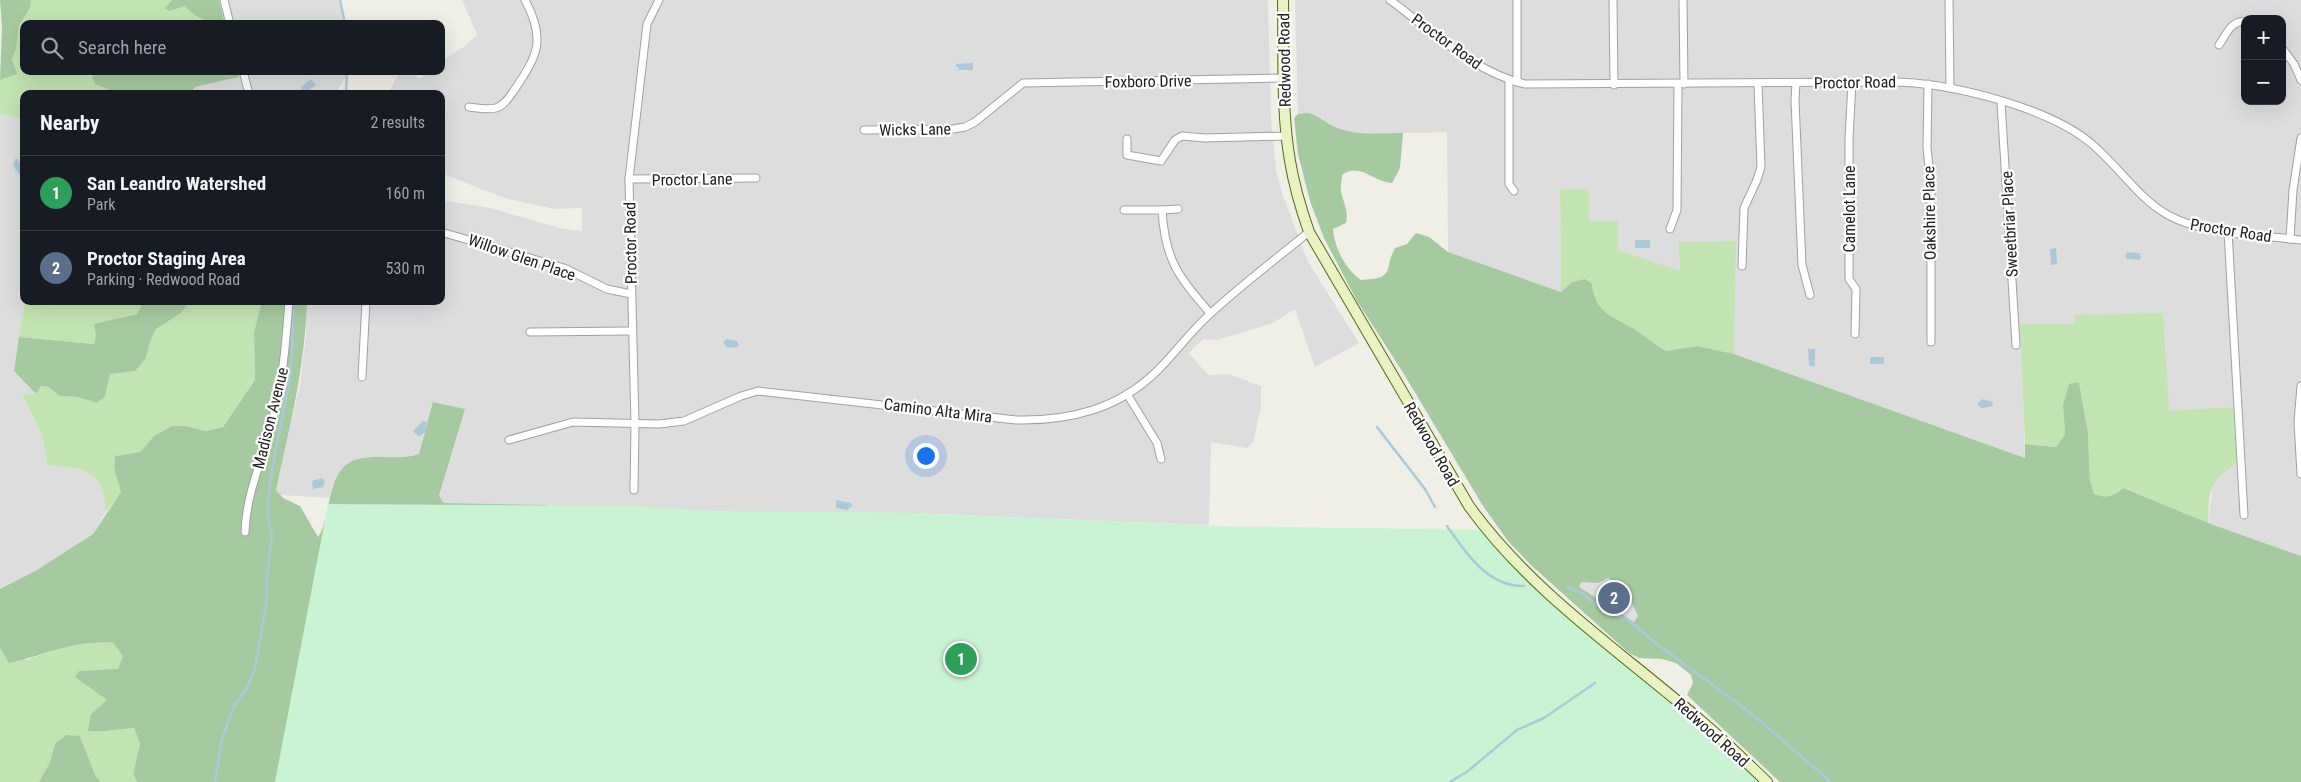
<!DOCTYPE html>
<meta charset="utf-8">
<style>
body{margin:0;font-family:"Roboto Condensed",sans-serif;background:#20242c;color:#f1f3f6}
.controls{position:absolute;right:15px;top:15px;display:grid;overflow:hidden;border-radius:10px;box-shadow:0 5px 20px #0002}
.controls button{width:45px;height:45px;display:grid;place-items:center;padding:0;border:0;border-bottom:1px solid #363941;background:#171b24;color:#f1f3f6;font:25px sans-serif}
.you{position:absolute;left:925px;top:455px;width:18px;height:18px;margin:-12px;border:4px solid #fff;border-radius:50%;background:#1a73e8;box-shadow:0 0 0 8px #1a73e833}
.badge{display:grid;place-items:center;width:32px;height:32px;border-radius:50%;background:#d93025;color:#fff;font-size:16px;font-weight:700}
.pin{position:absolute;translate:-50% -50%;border:2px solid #fff;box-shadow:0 1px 5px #0006}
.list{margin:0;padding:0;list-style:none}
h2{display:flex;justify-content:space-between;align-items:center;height:65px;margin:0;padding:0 20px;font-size:21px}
h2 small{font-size:16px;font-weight:400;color:#9ea1a6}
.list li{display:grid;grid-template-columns:32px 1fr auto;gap:15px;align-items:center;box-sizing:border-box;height:75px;padding:0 20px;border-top:1px solid #363941}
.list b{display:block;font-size:19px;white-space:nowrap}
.list p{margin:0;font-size:16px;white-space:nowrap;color:#9ea1a6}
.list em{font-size:16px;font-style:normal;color:#9ea1a6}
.icon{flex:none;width:28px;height:28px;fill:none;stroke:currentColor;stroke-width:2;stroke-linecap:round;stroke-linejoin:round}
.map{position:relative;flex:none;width:2301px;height:782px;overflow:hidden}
.search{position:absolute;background:#171b24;box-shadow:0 5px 20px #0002;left:20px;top:20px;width:425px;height:55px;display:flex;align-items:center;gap:12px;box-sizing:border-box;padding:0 18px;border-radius:10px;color:#9ea1a6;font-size:19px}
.panel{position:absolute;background:#171b24;box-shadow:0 5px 20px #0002;left:20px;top:90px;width:425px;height:215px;border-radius:10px}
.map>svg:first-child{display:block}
</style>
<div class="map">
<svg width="2301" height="782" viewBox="0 0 2301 782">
<rect width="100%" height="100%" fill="#efeee7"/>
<g fill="#dedddd" fill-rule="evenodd">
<path d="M227,0H338L346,24H234Z"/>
<path d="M462,0H1268L1271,119L1276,170L1283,196L1308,262L1359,343L1315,367L1295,309L1273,323L1217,340L1203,339L1189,353L1208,375L1229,374L1261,386V407L1253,442L1247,448L1211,442L1209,525L913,513L631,511L548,505L444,503L439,497L465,409L434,402L419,454L409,458L366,457L332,486L329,498L280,495L276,489L300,384L306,335L307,301H441V200L490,208L559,228L582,231V208L554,209L504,198L441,173V94H388L400,71H407L420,79L429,71H441V62L466,45L477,35Z"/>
<path d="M1295,0H2301V556L2208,523L2213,483L2225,470L2238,463L2235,407L2169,412L2075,316V324H2021L2025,458L1734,354L1735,241L1680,242V272L1618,250L1560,189L1561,292L1448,252L1447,132L1356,134L1335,128L1320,117L1307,113L1298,114ZM2245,19H2282V101H2245Z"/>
<path d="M246,71H349L335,94H253Z"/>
<path d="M239,77L245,94H190L195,87Z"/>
<path d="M0,114L24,120V150L20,156H24V269L18,297L24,298L25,301L14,371L36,394L22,395L42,435L48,465L72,467L93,474L105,492L106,512L93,534L37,570L0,589Z"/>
</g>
<g fill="#c4e3b3">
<path d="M31,0H172L165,8L185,6L203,20L215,24H24V71H97L92,77L119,94H24V120L0,114V80L16,74L12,59L16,48L19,24L30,8Z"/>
<path d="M1560,189H1589V221H1618V250L1680,271L1679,242L1736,241L1734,354L1697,346L1666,351L1604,313L1593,297L1592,284L1572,282L1561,292Z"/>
<path d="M25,301H144L137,314C119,317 98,324 94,344L19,337Z"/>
<path d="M190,301H262L254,332L255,380L223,427L206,431L187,426L154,436L140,452L115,456L114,468L122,492L106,512C103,469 87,469 48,465L42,435L22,394H36L41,386L48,387L60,396L77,397L97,403L105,397L110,374L146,358L151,339L156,329L181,313Z"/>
<path d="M2163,313L2169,411L2235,407L2238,463C2209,479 2209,492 2208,523L2125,488C2113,496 2107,499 2094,494L2090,480L2088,433L2079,382L2063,405L2065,434L2056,447L2025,444L2020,324H2075V315Z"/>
<path d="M93,642L113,643L123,656L118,670L79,671L75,677L108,700L91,714L105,731L134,728L140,744L133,774L137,782H101L96,777L80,736L55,744L50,762L39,782H0V648L26,660L64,647Z"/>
</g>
<g fill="#a7c9a1">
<path d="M0,0H31L30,8L19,25L16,48L12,59L17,74L0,80L2,28Z"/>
<path d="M172,0H219L225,24C209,24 196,18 185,6L169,11L165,8Z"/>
<path d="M97,71H238L239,77L195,87L190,94H119L95,84L92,77Z"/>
<path d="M1307,113C1319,114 1326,124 1337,128C1358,136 1381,133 1403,133L1400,168L1392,183C1373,182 1360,162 1342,175C1342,180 1340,186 1341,191C1343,202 1349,211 1346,223L1333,229C1334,247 1346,270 1361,280C1397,278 1383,270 1395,248L1407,244L1416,233L1429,237L1448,252L1561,292L1572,282L1585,279L1592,284C1595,313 1612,316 1634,329C1645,336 1655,345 1666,351L1697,346L1734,354L2025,458V444L2056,447L2065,434L2063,405L2069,384L2079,382L2088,433L2090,480L2094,494C2107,499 2113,496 2124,488L2208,523L2301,556V782H1780L1687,695L1693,683L1691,675L1676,663L1662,659L1639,658L1629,653L1532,566L1508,541L1483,506L1402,371L1357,301L1324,238L1310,201L1298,154L1294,118L1298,114Z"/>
<path d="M144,301H190L181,313L156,329L151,339L146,358L135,371L110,374L105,397L97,403L77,397L60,396L48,387L41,386L36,394L14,371L19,337L94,344L96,334L94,324L137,314Z"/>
<path d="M262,301H307C305,366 290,427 276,490L283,498L300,506L318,537C332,518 325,467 358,459C378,454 399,461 419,454L433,402L465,409L439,496L444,503L548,505L534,521L749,512L873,514L383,782H137L133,774L140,744L134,728L105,731H88L91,714L107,700L75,677L79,671L118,669L123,656L113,643C70,640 48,655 9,663L0,648V589L37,570L93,534L121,492L114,468L115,456L140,452L154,436L172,426H187L206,431L223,427L255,380L254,332Z"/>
<path d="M66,735L80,736L96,777L101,782H39L50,762L55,744Z"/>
</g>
<path fill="#caf3d3" d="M328,504L632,506L711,511L913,513L1222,526L1486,530L1535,582L1767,782H275Z"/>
<path fill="#e0e0e0" d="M1608,578L1632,593V603L1638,616L1634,622L1579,587L1581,582L1598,583Z"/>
<g fill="#adc8d7">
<path d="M973,63V70H959V67H956V64Z"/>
<path d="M311,79L316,85L304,94L301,87Z"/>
<path d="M16,158L23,166L24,175L18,173L13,165Z"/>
<rect x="1635" y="240" width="15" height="8"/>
<path d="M2056,248L2057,264L2051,265L2050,249Z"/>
<path d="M2127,252L2140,253L2141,257L2139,260L2127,259L2125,256Z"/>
<path d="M727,339L737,341L739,346L733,349L735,347L727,348L723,342Z"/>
<path d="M1808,349H1815V366H1809Z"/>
<rect x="1870" y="357" width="14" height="7"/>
<path d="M1983,399L1992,402L1993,406L1983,408L1979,407L1977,403Z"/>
<path d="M423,421L427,422L425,432L419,437L413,431Z"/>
<path d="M322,478L325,481L323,487L313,489L312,481Z"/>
<path d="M836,500L851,503L852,506L847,510L836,508Z"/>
</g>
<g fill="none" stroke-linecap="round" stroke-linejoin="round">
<g stroke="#adc8d7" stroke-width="2.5">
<path d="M340,0L345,24"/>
<path d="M346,94L347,71"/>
<path d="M1377,427L1425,489L1435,507"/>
<path d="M1447,526C1465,552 1488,587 1524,586"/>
<path d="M1568,587L1583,594L1606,613L1626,618L1657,644L1752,714L1831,782"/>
<path d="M215,782L222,739L234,706L247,688L255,668L266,605L267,576L272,534C259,509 282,423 287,394C293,364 293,331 293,301"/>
<path d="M1450,782L1468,771L1517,730L1544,718L1595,683"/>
</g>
<g stroke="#a1a1a1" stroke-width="9">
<g id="minor">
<path d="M224,0L230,24"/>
<path d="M1390,0C1431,30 1475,73 1525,84L1891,82C1947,82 2050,107 2093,145C2119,167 2138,198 2168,215C2204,235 2260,235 2301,240"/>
<path d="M1613,0L1614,85"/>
<path d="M1683,0L1684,84"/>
<path d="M1949,0L1950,88"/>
<path d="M2219,45C2226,35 2231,20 2245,22"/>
<path d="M2282,48L2294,64L2301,80"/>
<path d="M243,71L249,94"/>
<path d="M1509,80V184L1514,191"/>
<path d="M1517,82V0"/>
<path d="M1852,82L1849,139V279L1856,289L1855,334"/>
<path d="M1796,83L1795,100L1802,265L1810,295"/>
<path d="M1928,84L1927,148L1931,186V342"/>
<path d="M2001,102L2016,345"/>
<path d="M469,107C477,108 488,110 496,108C505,105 510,96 515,89C538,55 546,39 525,0"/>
<path d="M864,130L953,129L965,127L975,122L1023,83L1284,78"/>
<path d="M1127,139V155L1161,161L1175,140L1182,136L1205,138L1287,136"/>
<path d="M629,179L756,178"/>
<path d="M1124,210H1162C1165,260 1178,276 1210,313"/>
<path d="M1162,210L1178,209"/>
<path d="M1670,229L1677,210L1678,84"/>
<path d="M2228,231L2244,515"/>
<path d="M441,232L564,268L607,289L631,294"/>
<path d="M2290,239L2293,190L2301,138"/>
<path d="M1742,266L1744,208L1757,180L1761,167L1758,84"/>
<path d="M530,332L632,331"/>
<path d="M362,377L366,301"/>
<path d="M2301,386L2298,422L2301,474"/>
<path d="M1127,394L1157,443L1161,459"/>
<path d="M509,440L573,422L659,424L684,421L741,396L758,391L1016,420C1070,421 1119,409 1158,370C1176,352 1191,331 1210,314C1241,285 1276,259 1309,232"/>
<path d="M634,490L635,424L629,179L647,24L659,0"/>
<path d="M245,532C246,493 264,456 273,418C283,380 286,341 289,301"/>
</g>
</g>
<g stroke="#556b12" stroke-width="12">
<path id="secondary" d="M1283,0C1284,53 1281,109 1290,161C1294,185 1301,209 1309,232L1469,506C1531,592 1620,651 1700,720C1723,739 1745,761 1767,782"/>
</g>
<use href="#minor" stroke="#fff" stroke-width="7"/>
<use href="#secondary" stroke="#e9f2c2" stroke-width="10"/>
</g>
<g text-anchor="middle" stroke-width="4.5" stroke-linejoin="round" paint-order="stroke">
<g font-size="16" fill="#202020" stroke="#fff">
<text transform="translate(1447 41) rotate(36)" y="6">Proctor Road</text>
<text transform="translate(1284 60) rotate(-91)" y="6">Redwood Road</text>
<text transform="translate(1148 81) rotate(-1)" y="6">Foxboro Drive</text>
<text transform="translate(1855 82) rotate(-1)" y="6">Proctor Road</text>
<text transform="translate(915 129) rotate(-1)" y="6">Wicks Lane</text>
<text transform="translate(692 179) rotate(-1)" y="6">Proctor Lane</text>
<text transform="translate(1849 209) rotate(-90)" y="6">Camelot Lane</text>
<text transform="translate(1929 213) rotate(-91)" y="6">Oakshire Place</text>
<text transform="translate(2009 224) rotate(-93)" y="6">Sweetbriar Place</text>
<text transform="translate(2231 230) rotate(9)" y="6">Proctor Road</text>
<text transform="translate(630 243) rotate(-91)" y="6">Proctor Road</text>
<text transform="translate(522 257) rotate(19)" y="6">Willow Glen Place</text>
<text transform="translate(938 410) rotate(7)" y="6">Camino Alta Mira</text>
<text transform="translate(270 418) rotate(-76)" y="6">Madison Avenue</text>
<text transform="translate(1432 444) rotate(60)" y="6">Redwood Road</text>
<text transform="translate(1712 732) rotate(42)" y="6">Redwood Road</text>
</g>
</g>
</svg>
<div class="controls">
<button>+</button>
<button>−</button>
</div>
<div class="you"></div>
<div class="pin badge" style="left:961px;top:659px;background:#2e9e5b">1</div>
<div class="pin badge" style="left:1614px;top:598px;background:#5c6f8a">2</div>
<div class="search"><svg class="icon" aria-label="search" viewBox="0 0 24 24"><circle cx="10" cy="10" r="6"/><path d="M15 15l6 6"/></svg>Search here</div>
<section class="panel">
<h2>Nearby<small>2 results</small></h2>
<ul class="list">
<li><span class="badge" style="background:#2e9e5b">1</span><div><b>San Leandro Watershed</b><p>Park</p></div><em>160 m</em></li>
<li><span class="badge" style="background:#5c6f8a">2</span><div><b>Proctor Staging Area</b><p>Parking · Redwood Road</p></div><em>530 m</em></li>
</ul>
</section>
</div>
